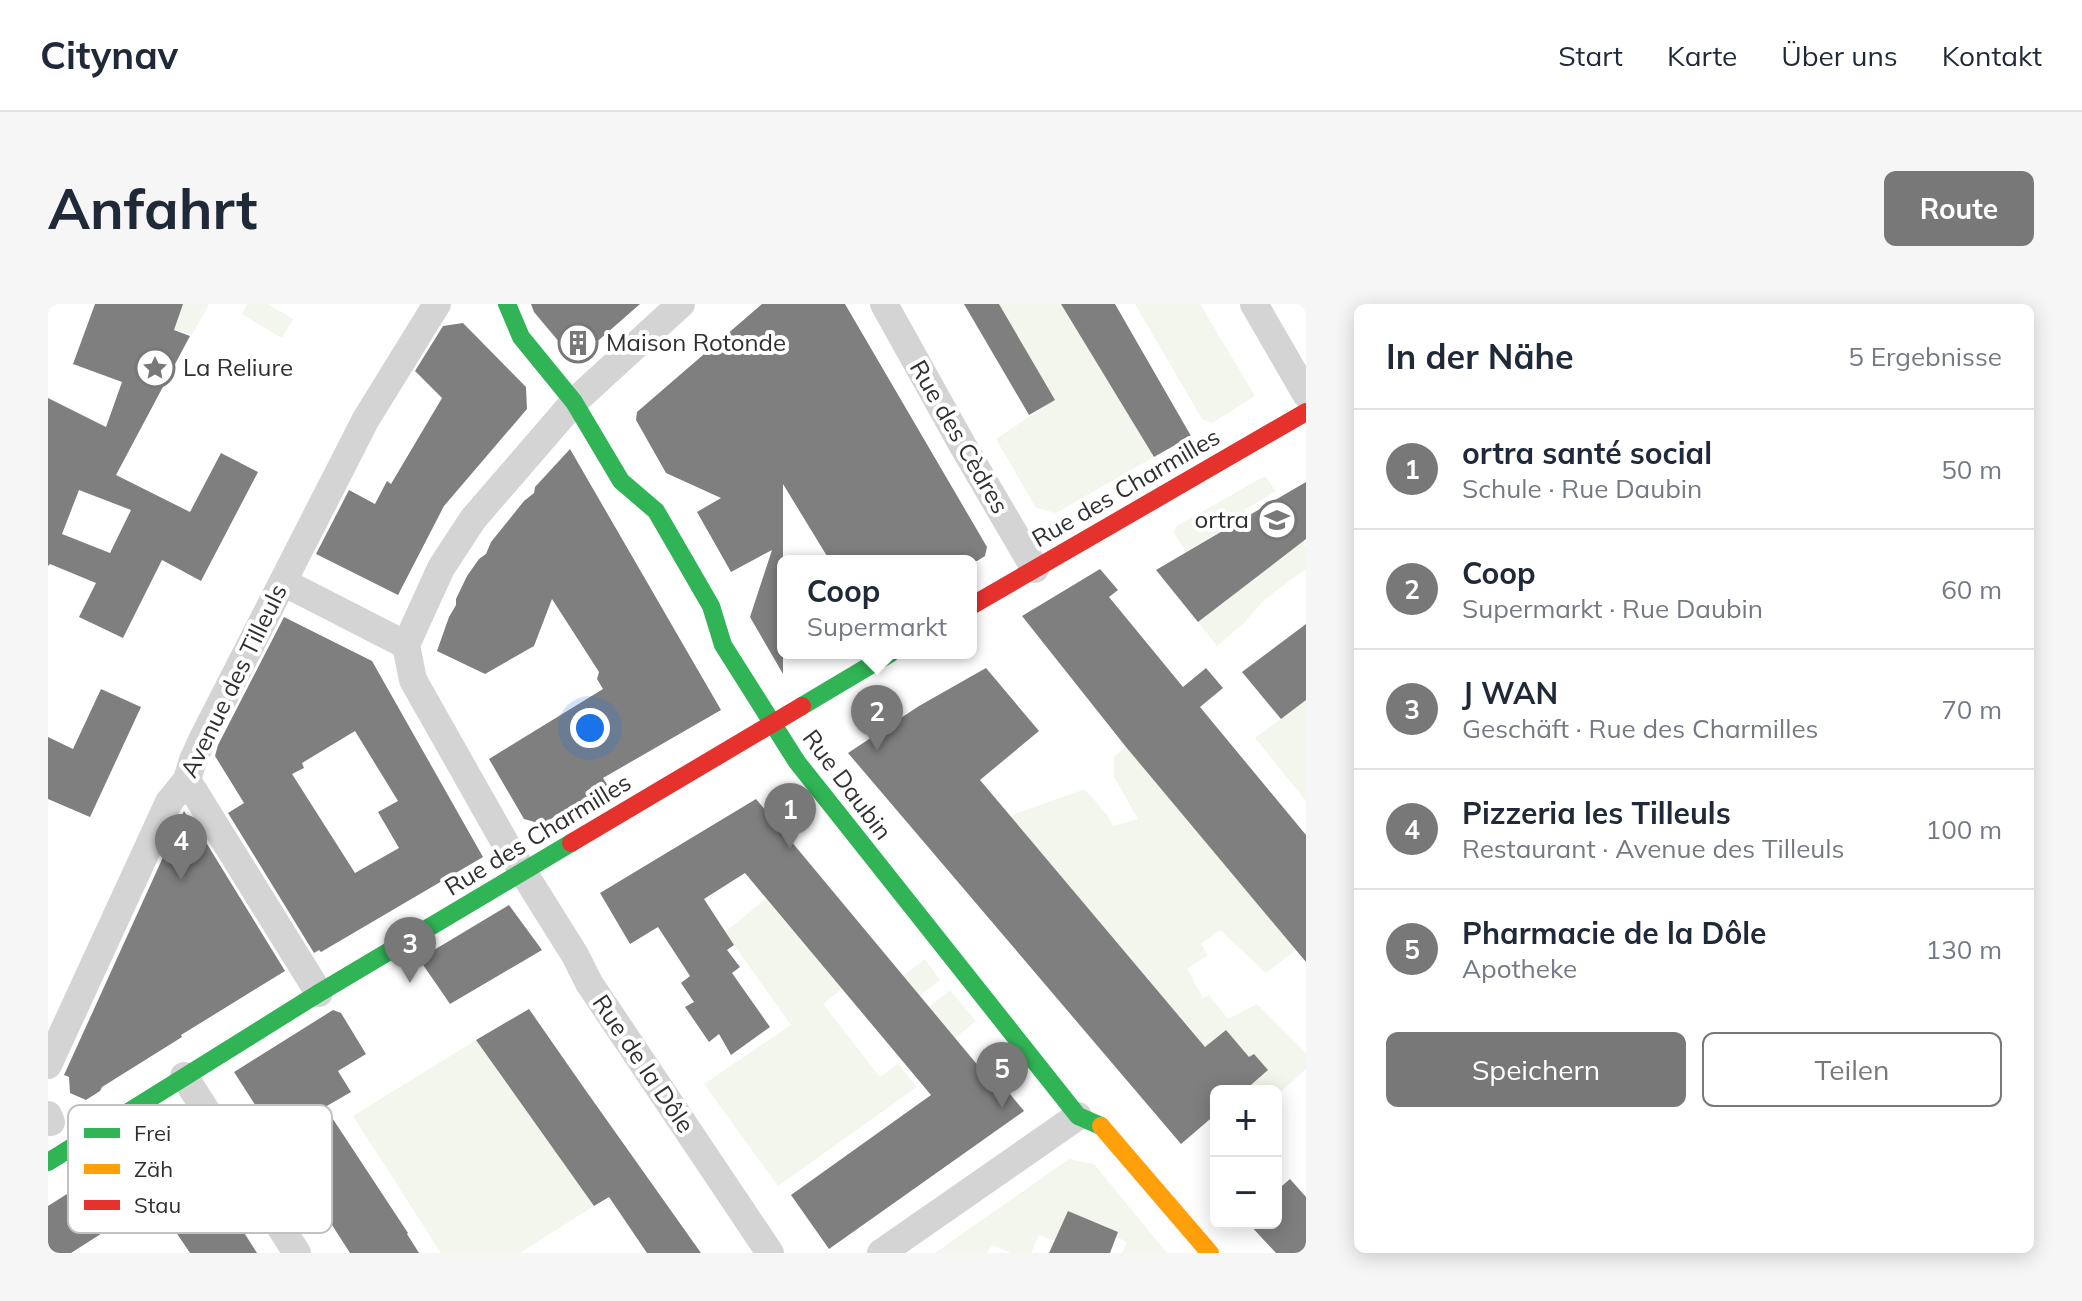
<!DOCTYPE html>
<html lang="de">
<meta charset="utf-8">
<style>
body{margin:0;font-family:Mulish,sans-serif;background:#f6f6f7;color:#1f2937}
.controls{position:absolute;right:24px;bottom:24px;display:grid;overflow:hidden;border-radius:12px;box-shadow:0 4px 20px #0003}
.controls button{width:72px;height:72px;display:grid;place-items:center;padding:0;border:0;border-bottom:2px solid #e0e1e3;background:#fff;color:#1f2937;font:40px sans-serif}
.you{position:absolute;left:542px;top:424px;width:28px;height:28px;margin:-20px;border:6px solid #fff;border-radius:50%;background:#1a73e8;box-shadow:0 0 0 12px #1a73e833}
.badge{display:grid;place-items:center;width:52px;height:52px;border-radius:50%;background:#787878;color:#fff;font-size:26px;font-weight:700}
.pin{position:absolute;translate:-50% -66px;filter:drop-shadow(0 2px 4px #0008)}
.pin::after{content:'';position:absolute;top:42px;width:28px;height:24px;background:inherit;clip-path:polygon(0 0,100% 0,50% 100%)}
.popup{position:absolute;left:729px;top:251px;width:200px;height:104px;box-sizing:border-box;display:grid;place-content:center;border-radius:12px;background:#fff;filter:drop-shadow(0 2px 6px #0005);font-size:26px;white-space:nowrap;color:#747a83}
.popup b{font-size:30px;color:#1f2937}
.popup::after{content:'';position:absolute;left:50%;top:100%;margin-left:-16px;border:16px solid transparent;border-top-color:#fff}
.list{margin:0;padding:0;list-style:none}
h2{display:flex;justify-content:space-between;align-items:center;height:104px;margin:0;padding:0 32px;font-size:34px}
h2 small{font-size:26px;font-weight:400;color:#747a83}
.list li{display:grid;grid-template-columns:52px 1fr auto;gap:24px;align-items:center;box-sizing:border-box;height:120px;padding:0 32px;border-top:2px solid #e0e1e3}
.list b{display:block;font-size:30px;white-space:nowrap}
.list p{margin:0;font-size:26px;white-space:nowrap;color:#747a83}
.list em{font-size:26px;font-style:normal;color:#747a83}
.actions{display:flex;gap:16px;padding:24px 32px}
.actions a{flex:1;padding:18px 0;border:2px solid #787878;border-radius:12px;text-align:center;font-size:28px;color:#787878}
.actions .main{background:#787878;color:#fff}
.map{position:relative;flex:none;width:1258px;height:949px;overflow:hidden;border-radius:12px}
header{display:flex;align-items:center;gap:48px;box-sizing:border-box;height:112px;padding:0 40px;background:#fff;border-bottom:2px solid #e0e1e3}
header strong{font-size:38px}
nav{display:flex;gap:44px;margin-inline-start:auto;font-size:28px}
.intro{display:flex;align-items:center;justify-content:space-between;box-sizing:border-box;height:192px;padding:0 48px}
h1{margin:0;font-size:56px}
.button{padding:20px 36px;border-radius:12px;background:#787878;color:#fff;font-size:28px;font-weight:700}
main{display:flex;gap:48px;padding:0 48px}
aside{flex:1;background:#fff;border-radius:12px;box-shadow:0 4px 20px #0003}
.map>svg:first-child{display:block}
</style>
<header>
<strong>Citynav</strong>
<nav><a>Start</a><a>Karte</a><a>Über uns</a><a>Kontakt</a></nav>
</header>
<div class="intro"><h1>Anfahrt</h1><a class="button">Route</a></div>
<main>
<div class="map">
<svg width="1258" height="949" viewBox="0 0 1258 949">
<rect width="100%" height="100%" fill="#fff"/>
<g fill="#f2f6ec">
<path d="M57,0H161L144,31Z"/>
<path d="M199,0H220L245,15L234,34L194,10Z"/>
<path d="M951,0H1014L1106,153L1008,209L988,204L948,135L1006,96Z"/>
<path d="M1087,0H1152L1207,92L1164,119L1154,115Z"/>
<path d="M1217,172L1228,187L1196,206L1199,212L1138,248L1126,229L1127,223Z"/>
<path d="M1255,237L1258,243V265L1217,295L1195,320L1169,342L1150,318Z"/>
<path d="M1258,396V497L1207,434Z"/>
<path d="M1078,443L1248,646L1218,669L1172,626L1153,640L1160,651L1139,665L1155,694L1161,691L1180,715L1209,700L1258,749V765L1228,792V787H1196L1220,766L1201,753L1178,726L1157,743L962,512L1037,485L1060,512L1065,522L1090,515L1066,473V453Z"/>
<path d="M718,595L794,685L775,700L832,773L850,760L869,783L730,882L656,780L743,721L677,628Z"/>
<path d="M877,655L892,676L872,692L855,672Z"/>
<path d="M902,686L928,717L907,734L881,703Z"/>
<path d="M428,736L546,902L472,949H393L305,812Z"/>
<path d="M1021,855L1046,860L1119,949H1074L1079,938L1068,933L1070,928L1020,907L1007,937L991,931L983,949H964L944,941L939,949H887Z"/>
</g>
<g fill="#7f7f7f" fill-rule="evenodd">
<path d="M47,0H135L126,26L142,32L68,171L142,208L173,149L210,168L153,277L114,256L75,334L31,313L48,279L2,260L0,262V94L58,123L74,78L25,60ZM31,186L83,206L62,249L14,230Z"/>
<path d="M483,0H592L527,57L486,8Z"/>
<path d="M714,0H797L939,243L937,252L929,257H782L735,180V370L702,313L724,246L683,268L649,208L673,194L618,169L588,116L589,108Z"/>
<path d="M916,0H951L1007,96L981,111Z"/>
<path d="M1013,0H1067L1143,132L1106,153Z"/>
<path d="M415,19L478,83L479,105L396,202L350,291L268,250L301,186L327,200L339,177L343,180L394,94L367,67L395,22Z"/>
<path d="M522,145L673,406L555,474L560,482L494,520L476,515L441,455L555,385L549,375L551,368L504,295L486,342L437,370L389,347L401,313L408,301V295L419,272L431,255L438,250L443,238L476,197L486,189L487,183Z"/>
<path d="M1258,178V235L1150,318L1108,266Z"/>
<path d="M1052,265L1070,286L1061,293L1135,383L1158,364L1175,384L1152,403L1258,531V658L1078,443L974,312Z"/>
<path d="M236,313L324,357L435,553L273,648L271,646L266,649L180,509L196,499L167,452L170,441ZM307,427L350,497L330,508L351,544L307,569L244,470L256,464L254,459Z"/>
<path d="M1258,320V396L1233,415L1194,368Z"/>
<path d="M938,364L991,427L932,476L1157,743L1178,726L1201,753L1206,750L1220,766L1196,787H1168V810L1133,840L800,449L871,402Z"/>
<path d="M53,385L93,403L42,513L0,495V433L25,445Z"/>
<path d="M708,495L942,776L947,772L976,807L781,945L743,891L883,791L697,569L656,595L686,641L679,646L692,663L684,669L722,723L683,751L671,730L661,738L637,703L646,698L633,679L642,672L610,623L582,640L552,589Z"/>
<path d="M136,507L149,528L151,527L237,667L133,731L134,733L54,783L52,787L38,796L22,789L21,773L16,771Z"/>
<path d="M461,601L494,646L402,700L371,655Z"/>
<path d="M481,705L536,784L653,949H599L561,893L546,902L428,736Z"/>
<path d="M285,706L293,709L318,750L290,767L303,788L277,803L360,929L359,930L371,949H302L186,768Z"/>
<path d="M131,836L140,840L209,949H142L117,912L106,920L95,903L23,949H0V902L79,852H88L96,857Z"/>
<path d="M1242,875L1258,893V949H1228L1200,919H1228V887Z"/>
<path d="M1020,907L1070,928L1062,949H1001Z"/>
</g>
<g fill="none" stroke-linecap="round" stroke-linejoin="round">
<g stroke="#d4d4d4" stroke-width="28">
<path d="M633,0L526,98L425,215L393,264L358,341L365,376L460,544L527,651L541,679L722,949"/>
<path d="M836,0L915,142L987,265"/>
<path d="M1206,0L1258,90"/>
<path d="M235,278L358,341"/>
<path d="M139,476L271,689"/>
<path d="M0,761L121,498L139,476L145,456L155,434L318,115L389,0"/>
<path d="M136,772L249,949"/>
<path d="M0,811L3,818"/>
<path d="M833,949L1030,812"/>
</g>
<g stroke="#30b455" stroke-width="18">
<path d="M459,0L473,33L526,98L573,177L608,207L663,302L675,341L749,458L1030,812L1053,822"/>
<path d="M754,402L843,349"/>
<path d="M0,858L271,689L523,539"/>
</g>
<path stroke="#ff9f0a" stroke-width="18" d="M1053,822L1162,949"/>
<g stroke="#e5322d" stroke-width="18">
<path d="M923,302L1258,108"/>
<path d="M523,539L754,402"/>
</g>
</g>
<defs>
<g id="building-ring" transform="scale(2)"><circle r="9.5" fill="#fff" stroke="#787878" stroke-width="1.5"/><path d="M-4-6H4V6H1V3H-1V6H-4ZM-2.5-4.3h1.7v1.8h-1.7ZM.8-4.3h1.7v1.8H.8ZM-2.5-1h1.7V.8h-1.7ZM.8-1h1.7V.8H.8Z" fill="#787878"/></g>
<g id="sight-ring" transform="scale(2)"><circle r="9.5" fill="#fff" stroke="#787878" stroke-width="1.5"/><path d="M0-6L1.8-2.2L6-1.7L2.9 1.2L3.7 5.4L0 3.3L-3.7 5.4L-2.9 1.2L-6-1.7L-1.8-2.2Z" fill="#787878"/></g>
<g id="university-ring" transform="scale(2)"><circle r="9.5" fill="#fff" stroke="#787878" stroke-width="1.5"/><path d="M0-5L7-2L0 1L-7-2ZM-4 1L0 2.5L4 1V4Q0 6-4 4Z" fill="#787878"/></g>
</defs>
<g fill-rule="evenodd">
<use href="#building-ring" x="530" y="39"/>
<use href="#sight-ring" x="107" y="64"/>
<use href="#university-ring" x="1229" y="216"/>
</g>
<g text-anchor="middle" stroke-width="8" stroke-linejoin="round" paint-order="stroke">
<g font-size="24" fill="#303030" stroke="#fff" text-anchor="start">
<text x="558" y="47">Maison Rotonde</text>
<text x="135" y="72">La Reliure</text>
<text x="1201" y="224" text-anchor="end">ortra</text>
</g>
<g font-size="24" fill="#303030" stroke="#fff">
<text transform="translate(911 133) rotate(60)" y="8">Rue des Cèdres</text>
<text transform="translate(1078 184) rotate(-30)" y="8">Rue des Charmilles</text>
<text transform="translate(186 377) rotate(-64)" y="8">Avenue des Tilleuls</text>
<text transform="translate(799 481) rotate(53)" y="8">Rue Daubin</text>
<text transform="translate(490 531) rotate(-31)" y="8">Rue des Charmilles</text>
<text transform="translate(595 760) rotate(56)" y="8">Rue de la Dôle</text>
</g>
</g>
<rect x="20" y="801" width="264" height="128" rx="12" fill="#fff" stroke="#c1c1c1" stroke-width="2"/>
<rect x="36" y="824" width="36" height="10" fill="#30b455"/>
<rect x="36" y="860" width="36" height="10" fill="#ff9f0a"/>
<rect x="36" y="896" width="36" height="10" fill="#e5322d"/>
<g font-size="22" fill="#303030">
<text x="86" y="837">Frei</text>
<text x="86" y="873">Zäh</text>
<text x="86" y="909">Stau</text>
</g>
</svg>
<div class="controls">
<button>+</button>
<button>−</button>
</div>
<div class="you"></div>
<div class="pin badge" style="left:742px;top:545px">1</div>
<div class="pin badge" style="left:829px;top:447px">2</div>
<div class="popup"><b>Coop</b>Supermarkt</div>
<div class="pin badge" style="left:362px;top:679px">3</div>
<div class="pin badge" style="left:133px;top:576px">4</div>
<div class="pin badge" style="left:954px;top:804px">5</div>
</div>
<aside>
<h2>In der Nähe<small>5 Ergebnisse</small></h2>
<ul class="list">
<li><span class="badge">1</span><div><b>ortra santé social</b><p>Schule · Rue Daubin</p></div><em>50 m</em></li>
<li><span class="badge">2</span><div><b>Coop</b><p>Supermarkt · Rue Daubin</p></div><em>60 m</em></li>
<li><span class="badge">3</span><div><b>J WAN</b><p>Geschäft · Rue des Charmilles</p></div><em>70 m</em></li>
<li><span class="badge">4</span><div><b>Pizzeria les Tilleuls</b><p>Restaurant · Avenue des Tilleuls</p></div><em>100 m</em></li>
<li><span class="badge">5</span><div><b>Pharmacie de la Dôle</b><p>Apotheke</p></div><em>130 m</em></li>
</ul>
<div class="actions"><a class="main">Speichern</a><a>Teilen</a></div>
</aside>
</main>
